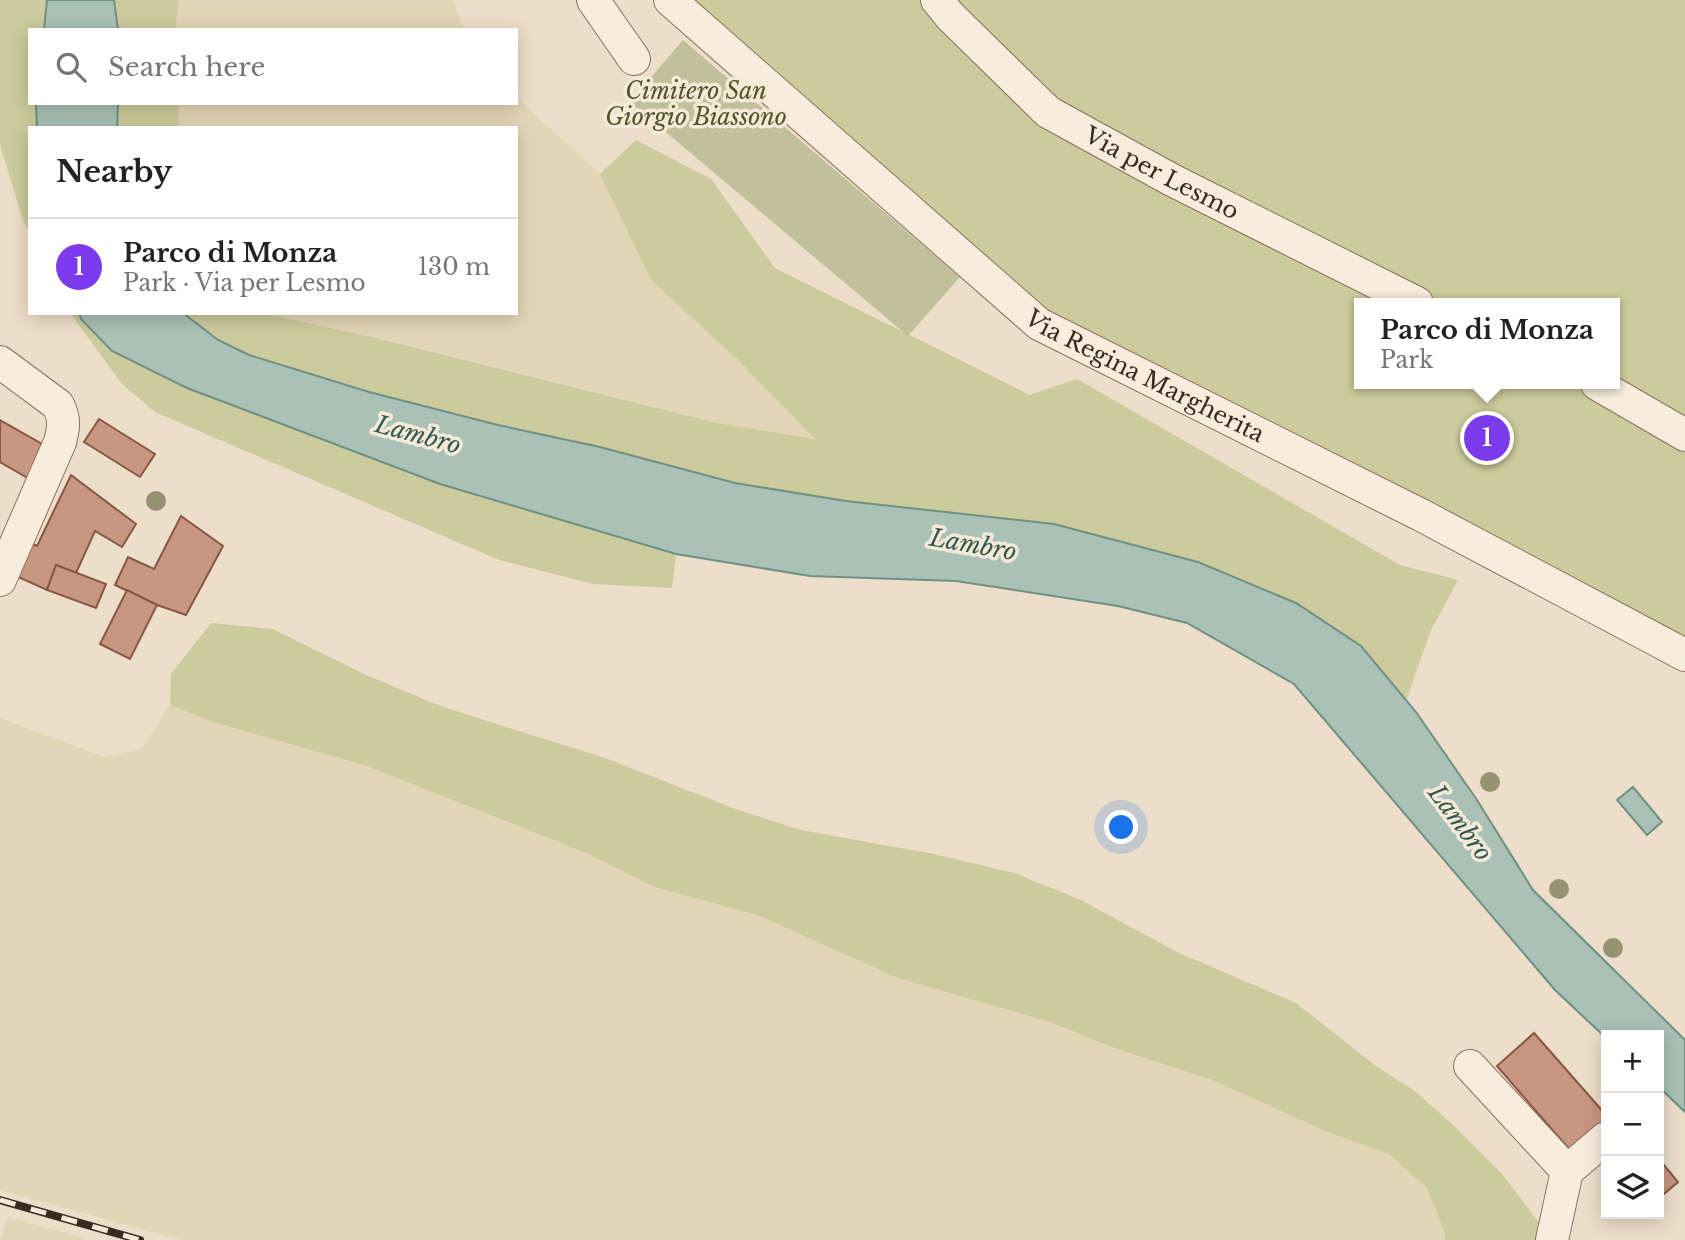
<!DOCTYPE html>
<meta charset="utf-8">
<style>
body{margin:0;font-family:"Libre Baskerville",serif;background:#f6f6f6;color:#222}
.controls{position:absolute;right:21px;bottom:21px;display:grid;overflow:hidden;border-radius:0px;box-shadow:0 4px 18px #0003}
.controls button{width:63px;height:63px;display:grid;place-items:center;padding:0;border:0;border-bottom:2px solid #e0e0e0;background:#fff;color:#222;font:35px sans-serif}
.you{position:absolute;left:1122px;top:828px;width:24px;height:24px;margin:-18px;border:5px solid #fff;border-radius:50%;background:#1a73e8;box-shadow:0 0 0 10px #1a73e833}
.badge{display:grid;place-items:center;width:46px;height:46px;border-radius:50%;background:#7c3aed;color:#fff;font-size:23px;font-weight:700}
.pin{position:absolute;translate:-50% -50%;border:4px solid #fff;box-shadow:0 2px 7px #0006}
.popup{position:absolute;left:1354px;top:298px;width:266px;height:91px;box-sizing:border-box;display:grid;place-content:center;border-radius:0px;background:#fff;filter:drop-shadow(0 2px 5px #0005);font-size:23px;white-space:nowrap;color:#767676}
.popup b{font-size:26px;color:#222}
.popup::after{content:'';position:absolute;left:50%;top:100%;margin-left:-14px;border:14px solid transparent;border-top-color:#fff}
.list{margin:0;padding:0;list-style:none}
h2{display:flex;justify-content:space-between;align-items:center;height:91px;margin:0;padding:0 28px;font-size:30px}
h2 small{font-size:23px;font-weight:400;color:#767676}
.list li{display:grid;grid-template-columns:46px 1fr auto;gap:21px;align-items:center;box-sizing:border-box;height:98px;padding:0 28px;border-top:2px solid #e0e0e0}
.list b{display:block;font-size:26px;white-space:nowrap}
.list p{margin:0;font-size:23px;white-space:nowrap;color:#767676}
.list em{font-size:23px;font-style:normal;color:#767676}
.icon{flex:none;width:38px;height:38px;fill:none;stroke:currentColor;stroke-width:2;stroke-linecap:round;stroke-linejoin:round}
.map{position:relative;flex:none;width:1685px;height:1240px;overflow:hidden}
.search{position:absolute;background:#fff;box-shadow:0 4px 18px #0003;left:28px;top:28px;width:490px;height:77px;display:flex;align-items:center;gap:18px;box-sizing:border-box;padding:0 24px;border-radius:0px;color:#767676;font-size:26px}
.panel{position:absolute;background:#fff;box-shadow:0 4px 18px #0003;left:28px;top:126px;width:490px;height:189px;border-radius:0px}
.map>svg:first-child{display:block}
</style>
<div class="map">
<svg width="1685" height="1240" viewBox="0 0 1685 1240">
<rect width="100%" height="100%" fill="#eddec9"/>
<g fill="#e2d6b6">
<path d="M178,0H453L464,30H176Z"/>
<path d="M516,97L600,174L651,280L739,361L817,439L717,423L376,338L263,313H516V128H179L178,103H516Z"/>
<path d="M170,705L213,722L364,765L586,853L654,887L757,915L898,978L1050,1022L1117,1049L1212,1080L1335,1135L1389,1154L1427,1188L1445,1235L1444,1240H181L0,1190V718L105,757L142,749Z"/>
<path d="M7,1217L91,1240H1Z"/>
</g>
<g fill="#cbcb9d" fill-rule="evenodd">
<path d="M0,0H47L44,30H30V103H36L37,128H30V233L23,221L0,144Z"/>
<path d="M114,0H178L176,30H118Z"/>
<path d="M688,0H1685V643L1045,314ZM1359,303H1615V384H1359Z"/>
<path d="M118,103H178L179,128H117Z"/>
<path d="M636,140L711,179L775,268L1030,395L1077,379L1400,565L1458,580L1430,632L1406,701L1361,646L1296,603L1198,562L1054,524L846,501L735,483L600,447L498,425L369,392L250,355L218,340L183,313H263L376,338L717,423L815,439L739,361L651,280L600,174Z"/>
<path d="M70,313H79L81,319L187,388L440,484L676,555L672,588L593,584L499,560L155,412L122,384Z"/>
<path d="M211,623L273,629L366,675L443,707L605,758L733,808L801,830L934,854L1014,873L1079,899L1177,952L1296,1003L1376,1066L1416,1092L1451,1123L1503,1175L1552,1240H1444L1445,1234L1427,1188L1389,1154L1335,1135L1212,1080L1117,1049L1050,1022L898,978L757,915L654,887L586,853L364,765L213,722L170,705L171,674Z"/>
</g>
<path fill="#c0c19b" d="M683,40L960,277L908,336L630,102Z"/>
<g fill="#a9c1b7" stroke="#709084" stroke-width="2">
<path d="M47,0H114L118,30H44Z"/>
<path d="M36,103H118L117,128H37Z"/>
<path d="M79,313H183L218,340L249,355L369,392L498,425L600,447L735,483L846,501L1054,524L1198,562L1296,603L1361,646L1416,712L1477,800L1533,890L1685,1040V1112L1659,1087V1035H1606V1038L1555,990L1294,684L1187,623L1118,606L956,581L810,576L676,554L440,484L187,388L112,351L81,319Z"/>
<path d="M1633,787L1662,822L1647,835L1617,800Z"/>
</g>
<g fill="#c99680" stroke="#875745" stroke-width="2">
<path d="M99,419L155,454L140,477L84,442Z"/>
<path d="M0,420L49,448L31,480L0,462Z"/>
<path d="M71,475L136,524L122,547L95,531L76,573L56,565L47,590L16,576L30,542L37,546Z"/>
<path d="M181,516L223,546L186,615L157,605L115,585L128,557L154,569Z"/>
<path d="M56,565L106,584L96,608L47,590Z"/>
<path d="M127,590L157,605L130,659L100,644Z"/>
<path d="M1534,1033L1606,1115V1129L1575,1156L1497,1066Z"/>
<path d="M1659,1159L1678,1182L1659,1198Z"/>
</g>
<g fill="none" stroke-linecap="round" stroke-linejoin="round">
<g stroke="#89705e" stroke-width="34">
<g id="minor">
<path d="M593,0L634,59"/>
<path id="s1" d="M670,0L1039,324L1421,515L1685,655"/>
<path id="s2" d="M937,0L950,16L1048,112L1172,180L1417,303"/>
<path d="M0,362L58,405C65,419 64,427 60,442L0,580"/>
<path d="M1597,384L1685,435"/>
<path d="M1470,1066L1567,1171L1552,1240"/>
<path d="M1567,1171L1606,1138"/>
</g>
</g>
<use href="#minor" stroke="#f8ecdc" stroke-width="32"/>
<g stroke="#3a2a21" stroke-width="8">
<path id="rail" d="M0,1200L140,1240"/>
</g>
<use href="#rail" stroke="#f5e9d8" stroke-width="5" stroke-dasharray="16" stroke-linecap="butt"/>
</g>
<g fill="#969370">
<circle cx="156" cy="501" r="10"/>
<circle cx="1490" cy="782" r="10"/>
<circle cx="1559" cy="889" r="10"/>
<circle cx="1613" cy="948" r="10"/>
</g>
<g text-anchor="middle" stroke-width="7" stroke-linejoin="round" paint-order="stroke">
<g font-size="23" font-style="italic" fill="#4f5528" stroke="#f5e9d8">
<text x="696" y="99">Cimitero San<tspan x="696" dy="26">Giorgio Biassono</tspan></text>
</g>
<g font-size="23" fill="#3a2a21" stroke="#f5e9d8">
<text dy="8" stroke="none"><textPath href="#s2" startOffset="287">Via per Lesmo</textPath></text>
<text dy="8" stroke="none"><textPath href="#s1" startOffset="609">Via Regina Margherita</textPath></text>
</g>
<g font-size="24" font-style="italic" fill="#315952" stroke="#f5e9d8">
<text transform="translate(418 435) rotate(15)" y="8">Lambro</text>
<text transform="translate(973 545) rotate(10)" y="8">Lambro</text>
<text transform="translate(1460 823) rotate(53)" y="8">Lambro</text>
</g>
</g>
</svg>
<div class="controls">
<button>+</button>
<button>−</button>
<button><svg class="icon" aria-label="layers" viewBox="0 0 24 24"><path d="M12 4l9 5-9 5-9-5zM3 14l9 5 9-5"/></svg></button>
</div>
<div class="you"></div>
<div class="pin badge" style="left:1487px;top:438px">1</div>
<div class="popup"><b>Parco di Monza</b>Park</div>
<div class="search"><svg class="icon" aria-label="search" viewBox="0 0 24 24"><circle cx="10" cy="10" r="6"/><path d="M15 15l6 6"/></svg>Search here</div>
<section class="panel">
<h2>Nearby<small></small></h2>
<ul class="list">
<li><span class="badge">1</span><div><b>Parco di Monza</b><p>Park · Via per Lesmo</p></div><em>130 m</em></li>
</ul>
</section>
</div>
